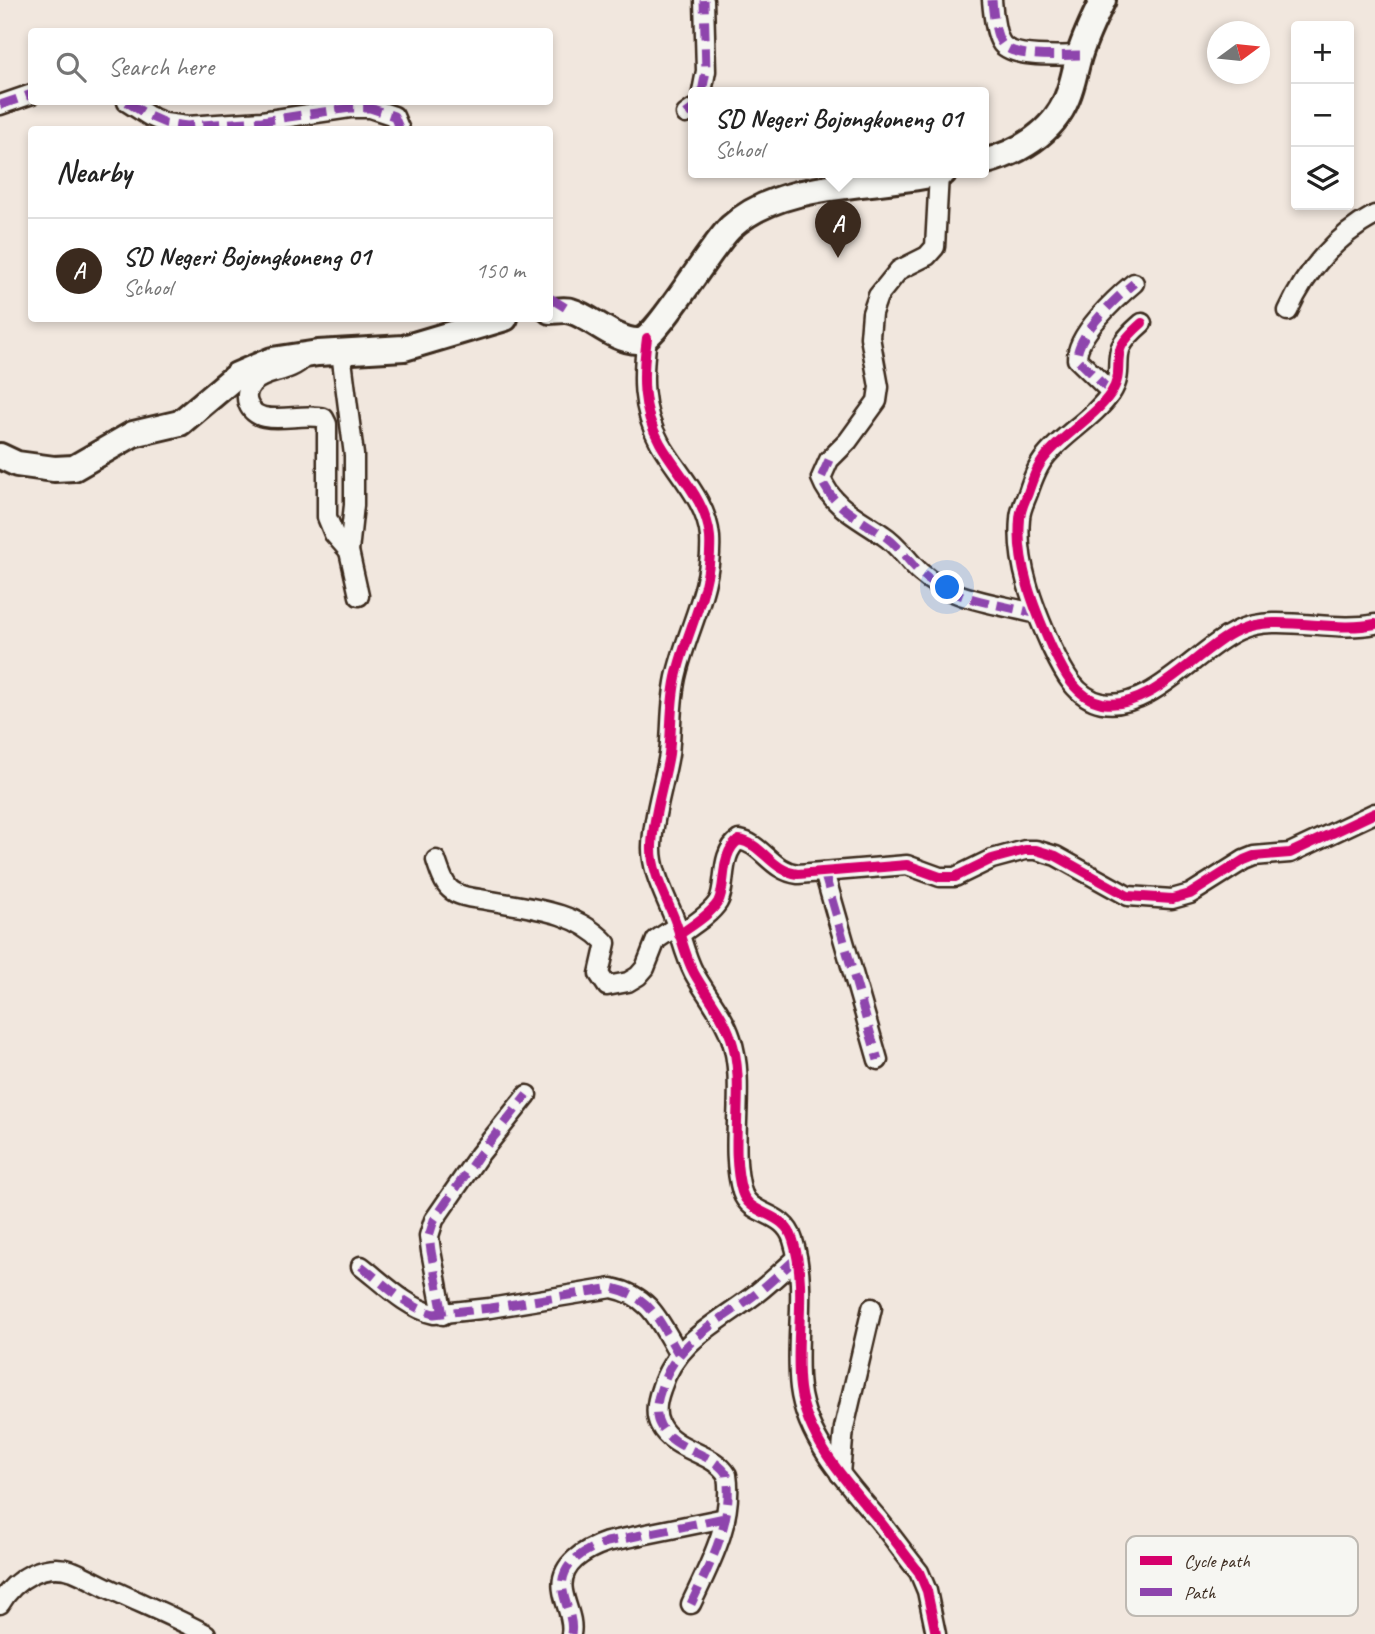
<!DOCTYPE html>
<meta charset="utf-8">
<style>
body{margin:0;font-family:Caveat,sans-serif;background:#f2f2f2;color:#222}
.controls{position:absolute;right:21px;top:21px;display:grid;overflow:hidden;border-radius:7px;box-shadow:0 4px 10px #0003}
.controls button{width:63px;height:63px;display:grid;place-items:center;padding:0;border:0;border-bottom:2px solid #e0e0e0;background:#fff;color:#222;font:35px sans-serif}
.compass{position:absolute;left:1207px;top:21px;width:63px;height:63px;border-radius:50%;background:#fff;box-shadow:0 4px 10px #0003;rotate:75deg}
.you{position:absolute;left:948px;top:588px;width:24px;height:24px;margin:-18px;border:5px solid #fff;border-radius:50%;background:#1a73e8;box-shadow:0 0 0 10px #1a73e833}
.badge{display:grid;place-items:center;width:46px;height:46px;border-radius:50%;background:#3b2a1e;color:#fff;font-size:23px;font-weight:700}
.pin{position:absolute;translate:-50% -58px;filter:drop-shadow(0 2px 4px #0008)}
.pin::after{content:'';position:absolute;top:37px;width:24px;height:21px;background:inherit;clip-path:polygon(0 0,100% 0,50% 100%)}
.popup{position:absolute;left:688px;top:87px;width:301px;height:91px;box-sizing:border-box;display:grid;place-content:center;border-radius:7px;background:#fff;filter:drop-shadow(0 2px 5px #0005);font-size:23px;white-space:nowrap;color:#767676}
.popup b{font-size:26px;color:#222}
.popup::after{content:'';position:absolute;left:50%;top:100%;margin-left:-14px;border:14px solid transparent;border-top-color:#fff}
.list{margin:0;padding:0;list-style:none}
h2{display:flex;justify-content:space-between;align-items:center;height:91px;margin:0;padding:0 28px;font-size:30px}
h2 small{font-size:23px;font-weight:400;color:#767676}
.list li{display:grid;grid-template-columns:46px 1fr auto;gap:21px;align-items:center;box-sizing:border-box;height:105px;padding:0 28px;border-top:2px solid #e0e0e0}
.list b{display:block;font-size:26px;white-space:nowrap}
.list p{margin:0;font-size:23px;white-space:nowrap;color:#767676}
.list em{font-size:23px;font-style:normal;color:#767676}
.icon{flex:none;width:38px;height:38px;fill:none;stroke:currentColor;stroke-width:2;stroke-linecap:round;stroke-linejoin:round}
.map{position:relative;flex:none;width:1375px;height:1634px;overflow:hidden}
.search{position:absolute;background:#fff;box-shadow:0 4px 10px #0003;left:28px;top:28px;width:525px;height:77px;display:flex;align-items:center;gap:18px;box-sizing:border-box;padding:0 24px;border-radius:7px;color:#767676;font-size:26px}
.panel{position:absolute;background:#fff;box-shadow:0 4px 10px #0003;left:28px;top:126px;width:525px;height:196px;border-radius:7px}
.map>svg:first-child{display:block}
</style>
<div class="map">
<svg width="1375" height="1634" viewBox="0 0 1375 1634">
<rect width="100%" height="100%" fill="#f1e7de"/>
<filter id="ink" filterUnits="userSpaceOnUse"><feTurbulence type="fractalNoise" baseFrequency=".0143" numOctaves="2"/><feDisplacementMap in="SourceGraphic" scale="14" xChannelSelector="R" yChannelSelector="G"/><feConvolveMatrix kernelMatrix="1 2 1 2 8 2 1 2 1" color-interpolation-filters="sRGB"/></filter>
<g filter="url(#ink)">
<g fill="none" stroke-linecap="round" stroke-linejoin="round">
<g stroke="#3b2a1e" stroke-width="23">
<g id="street">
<path d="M992,0C993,12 995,35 1002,44C1014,59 1062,55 1080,55"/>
<path d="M702,92L706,71L704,0"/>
<path d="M127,102L149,116L165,123L187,126L262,121L350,108H370L394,116L400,130"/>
<path d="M0,105L32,94"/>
<path d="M686,114L693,109"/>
<path d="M939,174L935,247L927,256L899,270L878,296L872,313L870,337L879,387L877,401L848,441L829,460L821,478C832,507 859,518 883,535C899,545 907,561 921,573C951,600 1000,604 1037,614"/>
<path d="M1288,311C1306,271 1336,236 1375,215"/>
<path d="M1142,323C1134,330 1125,338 1121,347C1115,362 1123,375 1111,393C1094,418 1065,433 1046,456C1037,466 1032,481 1028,493C1025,501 1020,510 1020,519C1016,563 1033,606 1051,646C1062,669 1074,697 1102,703C1151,712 1198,648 1239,630C1275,613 1333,633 1375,624"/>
<path d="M647,338C642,375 641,409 660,443C677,473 707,501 710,537C713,587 688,627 677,673C670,700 672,727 669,754C664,785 653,815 652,846C651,873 667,898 676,923C682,940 686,958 694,973C706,995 723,1014 731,1038C747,1085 728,1144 742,1192C750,1217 784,1210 793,1240C808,1287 794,1340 800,1388C806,1438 846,1482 878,1519C892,1536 905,1555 919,1572L927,1591L936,1634"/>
<path d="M341,352L354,455V505L349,551L359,596"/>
<path d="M304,358C289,374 264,370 252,384C241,396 249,414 264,417C284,421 305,413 324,418L327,424V517L334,534L349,551"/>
<path d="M1111,392L1077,359C1076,335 1116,298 1134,283"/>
<path d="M436,860C439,869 443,883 450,889C458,897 475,898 486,900C529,908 575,910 606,943L599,974L607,986L628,982L638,976L645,968L656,940L677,926"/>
<path d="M824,872L878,1060"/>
<path d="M679,935C691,926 710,915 718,902C727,887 719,853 739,840C762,843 771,871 798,874L907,865L940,877H955L992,859L1025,850H1036L1056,856L1128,896L1172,899L1190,894L1244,860L1254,856L1290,853L1375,813"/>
<path d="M361,1266C382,1282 407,1308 434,1314L490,1308L612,1288C651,1296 659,1321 678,1353"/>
<path d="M443,1315L431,1251L429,1236L434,1220L479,1155L527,1095"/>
<path d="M840,1474L844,1428L872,1308"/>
<path d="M0,1604C14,1579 44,1561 73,1571C88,1577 102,1586 117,1592C147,1606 177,1618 206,1634"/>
<path d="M691,1604C710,1564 734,1520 727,1475C714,1452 674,1452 660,1425C654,1414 657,1400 661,1389C676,1340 720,1322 757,1293C771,1282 784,1269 797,1258"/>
<path d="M571,1634C574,1619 565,1605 563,1591C558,1564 586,1549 607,1542L725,1518"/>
</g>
</g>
<g stroke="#3b2a1e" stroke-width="30">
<g id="secondary">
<path d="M983,162C1018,153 1053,133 1067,98C1073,84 1075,69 1079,56C1085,37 1094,18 1103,0"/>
<path d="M550,311C556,311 565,309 571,311C590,316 616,342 638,341C656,341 711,245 731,227C784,178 878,189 944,172"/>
<path d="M0,456L17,464L54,469L74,468L133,434L180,423L237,375L272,360L318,353L404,348L505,318"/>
</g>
</g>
<use href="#street" stroke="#f6f6f2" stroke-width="18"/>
<use href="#secondary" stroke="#f6f6f2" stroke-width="24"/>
<g stroke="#8e44ad" stroke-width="9" stroke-dasharray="18 9" stroke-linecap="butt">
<path d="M992,0C993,12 995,35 1002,44C1014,59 1062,55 1080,55"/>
<path d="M702,92L706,71L704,0"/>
<path d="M127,102L149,116L165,123L187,126L262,121L350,108H370L394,116L400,130"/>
<path d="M0,105L32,94"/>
<path d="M686,114L693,109"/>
<path d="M550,298L571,311"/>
<path d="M1111,392L1077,359C1076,335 1116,298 1134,283"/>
<path d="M829,460L821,478C832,507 859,518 883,535C899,545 907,561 921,573C951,600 1000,604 1037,614"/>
<path d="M824,872L878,1060"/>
<path d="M361,1266C382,1282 407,1308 434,1314L490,1308L612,1288C651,1296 659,1321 678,1353"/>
<path d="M443,1315L431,1251L429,1236L434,1220L479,1155L527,1095"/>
<path d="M691,1604C710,1564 734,1520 727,1475C714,1452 674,1452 660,1425C654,1414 657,1400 661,1389C676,1340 720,1322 757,1293C771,1282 784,1269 797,1258"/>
<path d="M571,1634C574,1619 565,1605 563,1591C558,1564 586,1549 607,1542L725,1518"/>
</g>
<g stroke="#f6f6f2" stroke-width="15">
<g id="cycleway">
<path d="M1142,323C1134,330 1125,338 1121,347C1115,362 1123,375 1111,393C1094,418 1065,433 1046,456C1037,466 1032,481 1028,493C1025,501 1020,510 1020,519C1016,563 1033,606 1051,646C1062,669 1074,697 1102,703C1151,712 1198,648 1239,630C1275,613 1333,633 1375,624"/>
<path d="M647,338C642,375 641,409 660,443C677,473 707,501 710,537C713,587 688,627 677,673C670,700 672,727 669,754C664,785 653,815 652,846C651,873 667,898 676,923C682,940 686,958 694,973C706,995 723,1014 731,1038C747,1085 728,1144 742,1192C750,1217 784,1210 793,1240C808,1287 794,1340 800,1388C806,1438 846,1482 878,1519C892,1536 905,1555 919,1572L927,1591L936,1634"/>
<path d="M679,935C691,926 710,915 718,902C727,887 719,853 739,840C762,843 771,871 798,874L907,865L940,877H955L992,859L1025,850H1036L1056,856L1128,896L1172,899L1190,894L1244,860L1254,856L1290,853L1375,813"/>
</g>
</g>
<use href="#cycleway" stroke="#d6006c" stroke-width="10"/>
</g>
</g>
<rect x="1126" y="1536" width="232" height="80" rx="10" fill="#f6f6f2" stroke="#beb9b2" stroke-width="2"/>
<rect x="1140" y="1556" width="32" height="9" fill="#d6006c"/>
<rect x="1140" y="1588" width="32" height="8" fill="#8e44ad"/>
<g font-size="19" fill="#3b2a1e">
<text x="1184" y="1567">Cycle path</text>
<text x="1184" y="1599">Path</text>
</g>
</svg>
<div class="controls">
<button>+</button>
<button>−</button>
<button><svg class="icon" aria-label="layers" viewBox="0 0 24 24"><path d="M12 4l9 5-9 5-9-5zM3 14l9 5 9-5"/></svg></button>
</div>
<svg class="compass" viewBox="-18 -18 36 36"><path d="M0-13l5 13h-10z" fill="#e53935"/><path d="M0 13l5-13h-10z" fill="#767676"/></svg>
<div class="you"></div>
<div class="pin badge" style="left:838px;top:258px">A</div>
<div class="popup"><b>SD Negeri Bojongkoneng 01</b>School</div>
<div class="search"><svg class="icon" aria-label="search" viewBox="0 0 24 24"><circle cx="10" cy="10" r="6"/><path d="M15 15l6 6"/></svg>Search here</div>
<section class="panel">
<h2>Nearby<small></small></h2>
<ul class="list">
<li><span class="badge">A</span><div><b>SD Negeri Bojongkoneng 01</b><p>School</p></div><em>150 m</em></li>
</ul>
</section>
</div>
